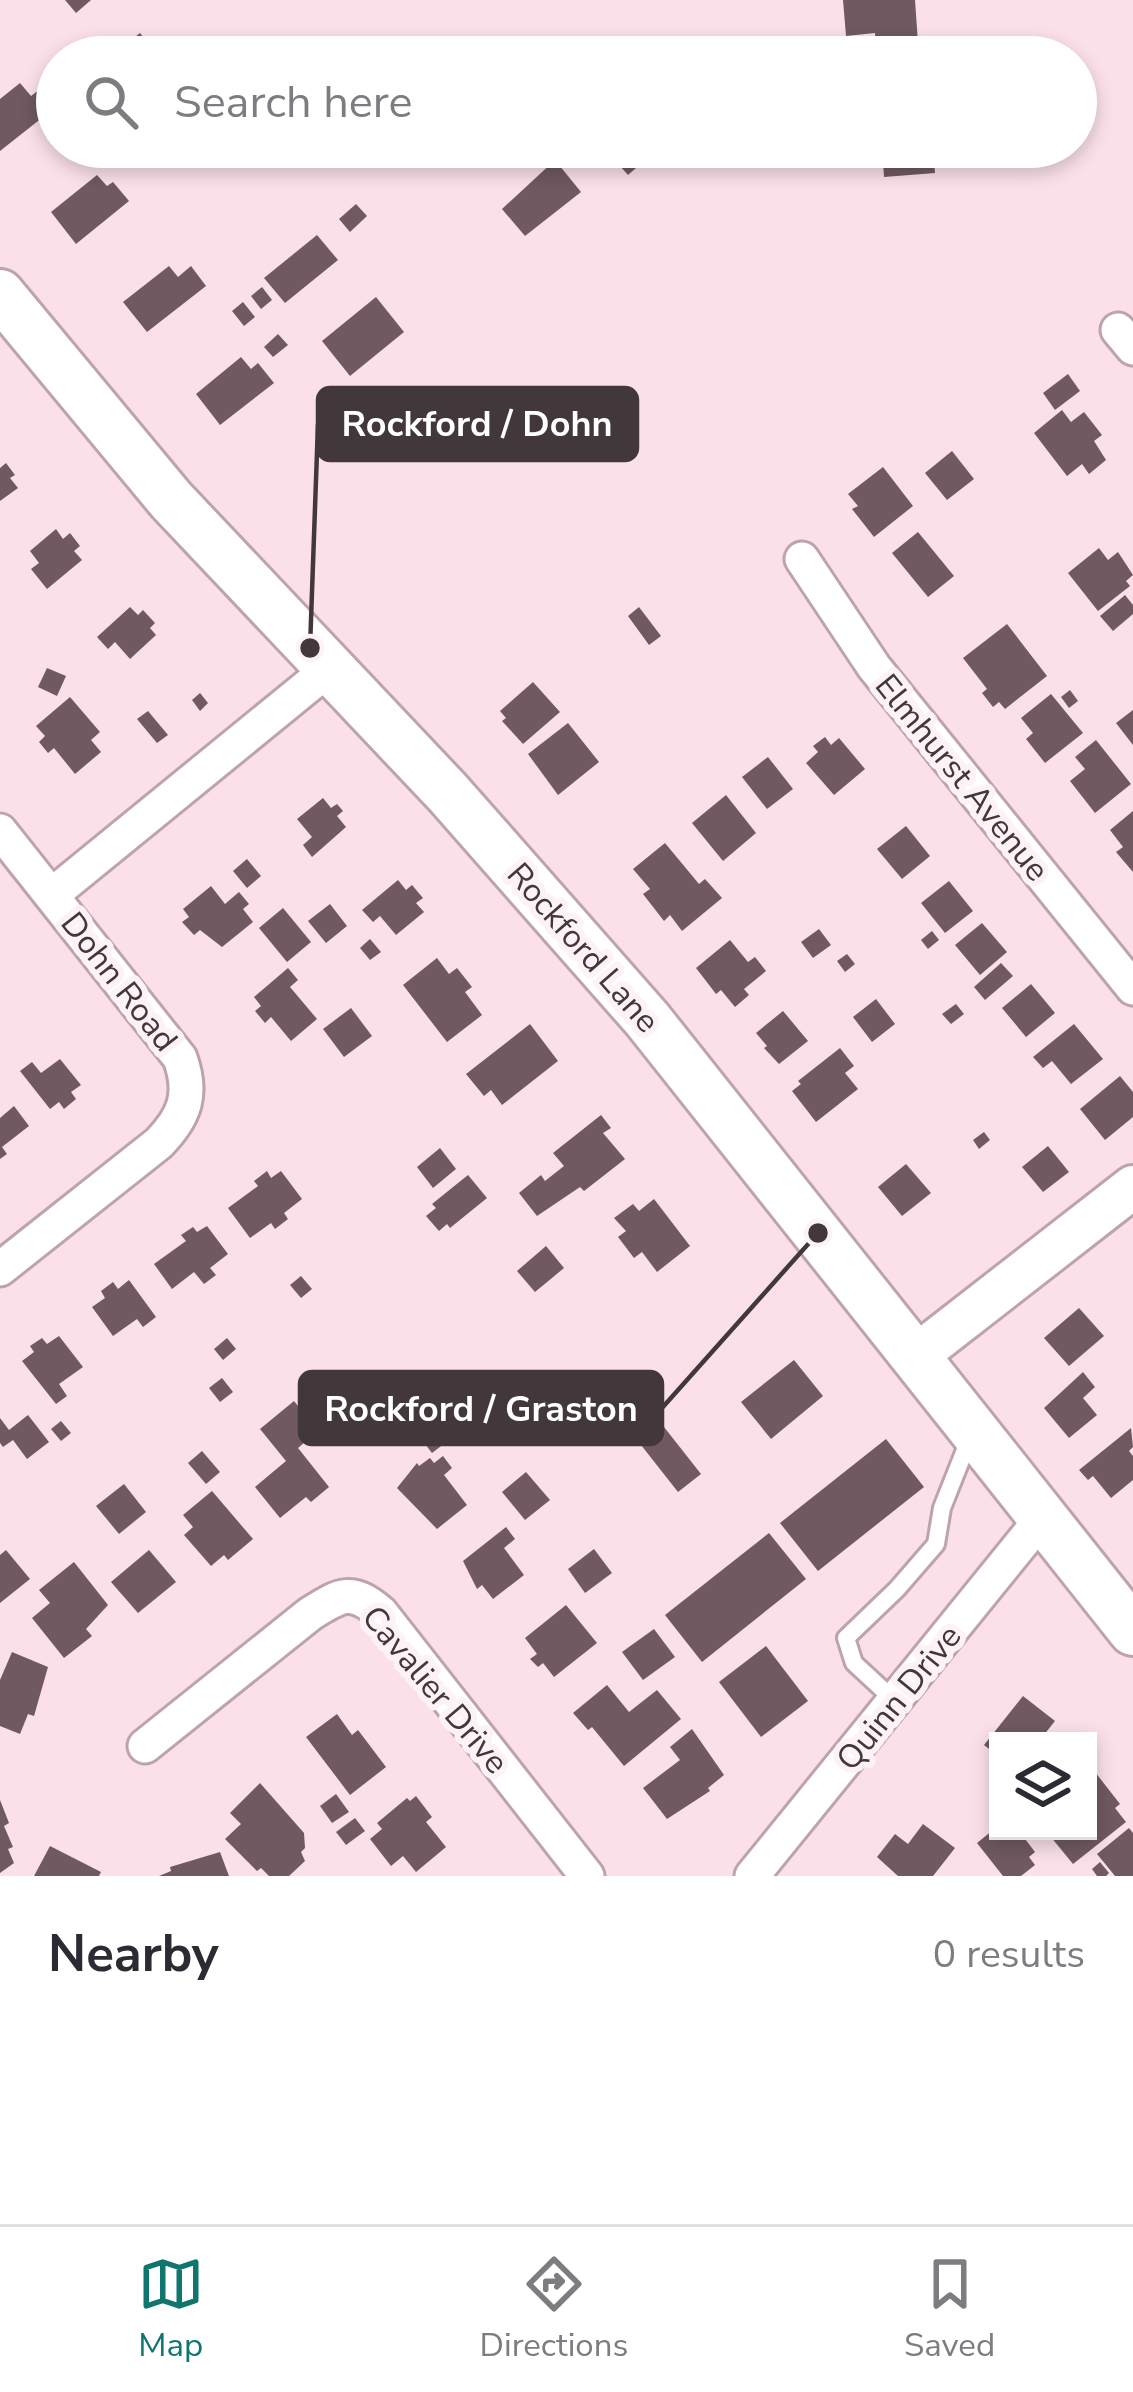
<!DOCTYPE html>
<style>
body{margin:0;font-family:"Nunito Sans",sans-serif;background:#f2f2f3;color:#2b2b33}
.controls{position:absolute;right:36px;bottom:36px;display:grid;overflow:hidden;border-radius:0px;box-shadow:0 6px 18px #0003}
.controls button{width:108px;height:108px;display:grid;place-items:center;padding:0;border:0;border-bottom:3px solid #e1e1e2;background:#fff;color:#2b2b33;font:60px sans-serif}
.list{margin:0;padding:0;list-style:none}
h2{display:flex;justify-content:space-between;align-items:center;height:156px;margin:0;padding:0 48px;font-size:51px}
h2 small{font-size:39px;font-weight:400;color:#7c7c81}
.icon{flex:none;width:66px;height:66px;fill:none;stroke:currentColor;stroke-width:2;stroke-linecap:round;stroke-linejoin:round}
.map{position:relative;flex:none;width:1133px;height:1876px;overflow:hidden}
.search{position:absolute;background:#fff;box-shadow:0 6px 18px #0003;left:36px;right:36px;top:36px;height:132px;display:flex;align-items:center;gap:30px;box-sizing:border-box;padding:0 42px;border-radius:66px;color:#7c7c81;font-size:45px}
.sheet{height:348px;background:#fff}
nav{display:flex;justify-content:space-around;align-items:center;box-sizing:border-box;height:168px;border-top:3px solid #e1e1e2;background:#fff;font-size:33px;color:#7c7c81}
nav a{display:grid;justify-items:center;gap:6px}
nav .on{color:#0f766e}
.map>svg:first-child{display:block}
</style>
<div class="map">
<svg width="1133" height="1876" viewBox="0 0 1133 1876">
<rect width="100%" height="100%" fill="#fbe0e9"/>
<g fill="#705961">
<path d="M65,0H91L76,13Z"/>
<path d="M843,0H915L919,57H876L875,33L846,36Z"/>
<path d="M140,33L158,57H115L113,54Z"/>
<path d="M20,83L31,96L43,87L57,106L0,151V99Z"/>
<path d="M608,147H660L628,175L605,149Z"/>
<path d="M882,147H933L935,173L884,177Z"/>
<path d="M555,160L581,192L525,236L502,209Z"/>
<path d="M97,175L107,186L113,182L129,201L76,244L51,212Z"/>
<path d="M356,204L367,216L350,232L339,219Z"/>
<path d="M317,235L338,260L285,303L264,278Z"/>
<path d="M169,266L178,277L191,266L206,286L147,332L123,302Z"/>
<path d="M262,287L272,300L261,309L251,296Z"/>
<path d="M376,297L404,332L350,376L322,341Z"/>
<path d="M243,302L255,317L244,326L232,311Z"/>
<path d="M278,334L288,345L273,357L264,347Z"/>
<path d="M241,357L251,369L258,363L274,383L220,425L196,394Z"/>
<path d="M1068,374L1080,391L1055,410L1043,393Z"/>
<path d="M1062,410L1071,422L1084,412L1102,435L1094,441L1106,460L1089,474L1082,464L1067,476L1034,433Z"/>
<path d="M952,451L974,479L947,500L925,473Z"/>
<path d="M6,463L15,475L10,478L18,488L0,501V468Z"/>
<path d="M883,467L913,506L874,537L852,509L858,506L848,494Z"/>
<path d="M56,529L63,539L70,533L80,546L74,551L82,560L47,589L31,569L39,563L30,551Z"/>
<path d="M918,532L954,576L928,597L892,553Z"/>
<path d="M1099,548L1108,560L1118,552L1133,575L1126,581L1130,586L1098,611L1068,573Z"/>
<path d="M1125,595L1133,605V614L1113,631L1100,616Z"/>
<path d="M130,607L138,615L143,610L155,623L150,628L156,635L130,659L115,642L108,649L97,637Z"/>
<path d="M639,607L661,636L649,645L628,616Z"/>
<path d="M1007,624L1047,676L1005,709L999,702L993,707L982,693L987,689L963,658Z"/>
<path d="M47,668L66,676L57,696L38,687Z"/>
<path d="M533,682L560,712L523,744L502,721L506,718L500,711Z"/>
<path d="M1070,690L1078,701L1069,708L1061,697Z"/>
<path d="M200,693L208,703L200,711L192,700Z"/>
<path d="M1051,694L1083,733L1045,763L1026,739L1033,733L1021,718Z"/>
<path d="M70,697L100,732L91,740L101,752L75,774L54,748L48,753L39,742L45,736L36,726Z"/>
<path d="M1133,710V745L1116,723Z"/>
<path d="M148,711L168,735L157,743L137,719Z"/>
<path d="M568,723L599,762L558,795L528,754Z"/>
<path d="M825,737L831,745L839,738L865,769L834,795L806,763L818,752L813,746Z"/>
<path d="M1096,740L1131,784L1095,813L1070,781L1085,769L1075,757Z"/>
<path d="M768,757L793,789L767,809L742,777Z"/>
<path d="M726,795L756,833L723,861L692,823Z"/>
<path d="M323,798L331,808L337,804L343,811L337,816L346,827L312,857L303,845L312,837L297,819Z"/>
<path d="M1133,811V872L1116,852L1123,847L1110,830Z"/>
<path d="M906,826L930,856L902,879L877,849Z"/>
<path d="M665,843L699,884L705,879L722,898L682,931L670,915L664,921L643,894L650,889L633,869Z"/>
<path d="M247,859L261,876L247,888L233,871Z"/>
<path d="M398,880L406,890L412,885L423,898L416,903L424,912L396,935L380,916L373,922L362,910Z"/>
<path d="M949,881L973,911L945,933L921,903Z"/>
<path d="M211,886L225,904L239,892L249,904L243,909L253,922L222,947L200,930L194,935L182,922L189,917L183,909Z"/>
<path d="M330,904L347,926L326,943L308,921Z"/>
<path d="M283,908L311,942L287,962L259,928Z"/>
<path d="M982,923L1007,952L980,975L955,945Z"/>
<path d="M819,929L831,945L813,958L801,942Z"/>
<path d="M932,931L939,940L928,949L921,940Z"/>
<path d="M370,939L381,952L370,960L360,948Z"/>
<path d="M730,940L748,962L755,957L766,971L744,989L749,995L735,1007L721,990L716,994L696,968Z"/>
<path d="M847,954L855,964L845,972L837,961Z"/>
<path d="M437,958L449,974L457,968L472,987L465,992L482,1015L447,1042L403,985Z"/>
<path d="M1001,963L1013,976L985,1000L974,987Z"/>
<path d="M288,968L298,980L290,987L317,1019L291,1041L271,1017L265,1023L255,1011L261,1006L254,997Z"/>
<path d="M1031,984L1055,1013L1026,1037L1002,1008Z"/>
<path d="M876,999L895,1024L872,1042L853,1017Z"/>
<path d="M956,1004L964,1014L951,1024L942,1014Z"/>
<path d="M351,1008L372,1036L344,1057L323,1029Z"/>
<path d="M783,1011L808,1041L779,1064L764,1048L767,1046L756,1033Z"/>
<path d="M530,1024L558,1061L502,1105L491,1090L484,1096L466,1074Z"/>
<path d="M1074,1024L1103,1059L1071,1084L1052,1061L1043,1068L1033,1057Z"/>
<path d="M840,1048L854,1066L845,1073L858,1089L816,1122L792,1091L801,1084L798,1081Z"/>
<path d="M60,1059L81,1085L71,1092L76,1099L64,1109L59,1102L50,1109L20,1071L32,1062L41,1073Z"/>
<path d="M1120,1076L1133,1092V1117L1105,1140L1080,1109Z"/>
<path d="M14,1106L29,1126L2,1147L7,1154L0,1159V1118Z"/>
<path d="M601,1115L611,1128L603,1133L625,1159L584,1191L580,1187L537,1216L519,1193L541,1175L545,1181L564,1166L553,1153Z"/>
<path d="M984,1132L990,1140L979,1149L973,1140Z"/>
<path d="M1048,1146L1069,1172L1043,1192L1022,1167Z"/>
<path d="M440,1148L456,1169L433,1188L417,1167Z"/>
<path d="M906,1164L931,1193L902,1216L878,1187Z"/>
<path d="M267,1171L271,1178L281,1171L302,1199L284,1213L288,1219L275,1229L271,1223L250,1238L228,1208L258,1186L254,1181Z"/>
<path d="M468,1175L487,1198L450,1228L447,1224L439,1231L426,1216L436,1208L432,1204Z"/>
<path d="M654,1199L690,1246L657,1272L642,1252L634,1258L618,1237L626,1231L614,1218L633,1204L639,1211Z"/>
<path d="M207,1226L228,1254L210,1268L216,1275L204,1284L194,1272L172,1289L154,1264L186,1241L181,1235L193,1227L197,1232Z"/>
<path d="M546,1246L564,1268L535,1292L517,1271Z"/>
<path d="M301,1276L312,1289L301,1298L290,1285Z"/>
<path d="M129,1280L156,1317L143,1327L137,1319L113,1336L92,1307L105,1298L101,1291L113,1282L118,1289Z"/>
<path d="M1079,1308L1104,1336L1069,1366L1044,1338Z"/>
<path d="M59,1336L83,1367L59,1384L67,1396L56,1404L22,1361L34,1352L30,1346L42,1338L47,1344Z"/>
<path d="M227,1338L236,1349L223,1360L214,1349Z"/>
<path d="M794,1360L823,1396L771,1439L741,1402Z"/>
<path d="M1083,1372L1095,1387L1083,1398L1097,1415L1069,1438L1044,1408Z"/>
<path d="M222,1378L233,1392L220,1402L209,1388Z"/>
<path d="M294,1401L318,1431L298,1448L329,1487L311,1502L306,1497L280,1518L255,1487L286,1461L260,1429Z"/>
<path d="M28,1415L49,1442L27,1459L13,1440L3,1447L0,1443V1418L9,1430Z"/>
<path d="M61,1421L71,1433L61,1441L51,1429Z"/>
<path d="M442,1424L453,1437L432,1453L422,1440Z"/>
<path d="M664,1427L701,1474L678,1492L641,1445Z"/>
<path d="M1131,1428L1133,1447L1129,1451L1133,1456V1480L1111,1498L1093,1476L1088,1480L1079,1470Z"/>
<path d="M886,1439L924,1487L818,1571L780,1523Z"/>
<path d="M202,1451L220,1472L206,1484L188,1463Z"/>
<path d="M443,1456L452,1468L444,1475L467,1505L437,1529L397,1488L417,1463L419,1466L430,1458L434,1463Z"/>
<path d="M526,1472L550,1500L525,1520L502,1492Z"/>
<path d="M124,1484L146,1512L119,1534L96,1506Z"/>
<path d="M212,1491L253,1539L228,1560L224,1555L211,1566L184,1535L193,1527L183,1515Z"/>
<path d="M506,1527L515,1539L504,1548L524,1575L493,1599L482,1585L477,1589L463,1561Z"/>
<path d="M769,1533L806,1579L702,1662L665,1615Z"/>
<path d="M594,1549L612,1573L585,1593L568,1569Z"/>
<path d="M6,1550L30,1579L0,1603V1555Z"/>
<path d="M149,1550L176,1582L138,1613L111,1582Z"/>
<path d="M74,1562L108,1605L86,1629L92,1636L64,1658L32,1618L50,1603L39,1590Z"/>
<path d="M566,1605L597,1643L554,1677L543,1663L538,1667L530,1659L537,1654L525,1638Z"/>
<path d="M654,1629L675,1657L643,1680L622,1652Z"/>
<path d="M766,1646L808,1701L761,1737L719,1682Z"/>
<path d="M12,1652L48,1667L34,1716L28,1714L20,1734L0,1726V1680Z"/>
<path d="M607,1685L629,1712L657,1690L681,1719L624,1766L592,1727L588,1730L573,1713Z"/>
<path d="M1023,1696L1055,1721L1039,1741H998V1756L984,1745Z"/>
<path d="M337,1714L352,1735L358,1730L386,1767L350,1795L306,1737Z"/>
<path d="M692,1729L724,1775L708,1788L710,1791L667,1819L643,1788L680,1760L670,1747Z"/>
<path d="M1088,1763L1120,1804L1115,1808L1126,1822L1073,1864L1046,1831H1088Z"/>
<path d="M260,1783L304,1833L305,1848L301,1852L305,1861L289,1876H269L261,1868L257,1871L225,1839L241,1824L230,1813Z"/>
<path d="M336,1794L349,1812L332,1823L320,1806Z"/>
<path d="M416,1796L432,1817L426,1822L446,1847L416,1872L403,1856L391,1866L370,1839L382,1829L377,1823L407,1798L410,1801Z"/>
<path d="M0,1800L9,1823L4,1826L13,1847L8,1849L14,1863L0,1873Z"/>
<path d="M355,1818L365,1831L346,1845L336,1832Z"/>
<path d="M923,1824L955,1848L933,1876H898L877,1857L895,1834L908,1844Z"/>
<path d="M998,1826V1831H1019L1035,1852L1029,1857L1035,1865L1021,1876H1003L977,1843Z"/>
<path d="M1129,1828L1133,1833V1876H1115L1097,1854Z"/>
<path d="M50,1846L101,1872L99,1876H34Z"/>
<path d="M220,1852L229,1876H159L171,1871L170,1867Z"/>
<path d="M1100,1862L1109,1873L1106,1876H1097L1092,1869Z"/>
</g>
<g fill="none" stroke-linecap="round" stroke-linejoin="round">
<g stroke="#bda3ac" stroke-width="22">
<path id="service" d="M895,1701L854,1663L846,1638L897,1589L936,1544L942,1508L971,1435"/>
</g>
<g stroke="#bda3ac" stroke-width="39">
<g id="minor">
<path d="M1118,330L1133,348"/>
<path d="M802,559L874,667L1133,988"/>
<path d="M0,831L180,1058C193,1094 185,1116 159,1143L0,1269"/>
<path d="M53,894L330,668"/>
<path d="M145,1746L310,1614C340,1595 351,1587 381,1613L587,1876"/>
<path d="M752,1876L1043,1517"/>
</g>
</g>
<g stroke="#bda3ac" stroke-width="48">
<path id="tertiary" d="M916,1356L1133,1187"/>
</g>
<g stroke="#bda3ac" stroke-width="54">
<path id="secondary" d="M0,294L171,500L448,793L647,1019L1133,1631"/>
</g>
<use href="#service" stroke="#fff" stroke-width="16"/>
<use href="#minor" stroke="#fff" stroke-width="33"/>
<use href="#tertiary" stroke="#fff" stroke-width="42"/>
<use href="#secondary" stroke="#fff" stroke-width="48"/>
</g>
<g text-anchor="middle" stroke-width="12" stroke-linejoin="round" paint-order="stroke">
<g font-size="33" fill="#42373b" stroke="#fdf2f6">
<text transform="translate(963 777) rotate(51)" y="12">Elmhurst Avenue</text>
<text transform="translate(584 947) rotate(49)" y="12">Rockford Lane</text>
<text transform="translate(120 981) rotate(52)" y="12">Dohn Road</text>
<text transform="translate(436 1689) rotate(50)" y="12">Cavalier Drive</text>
<text transform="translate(898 1697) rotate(-51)" y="12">Quinn Drive</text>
</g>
</g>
<path fill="none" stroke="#42373b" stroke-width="4.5" d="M310 648L318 424M818 1233L662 1408"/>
<g fill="#42373b" stroke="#fdf2f6" stroke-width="4.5">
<circle cx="310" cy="648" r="12"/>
<circle cx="818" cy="1233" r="12"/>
</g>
<g fill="#42373b" stroke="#42373b" stroke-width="4.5">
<rect x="318" y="388" width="319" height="72" rx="12"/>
<rect x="300" y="1372" width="362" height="72" rx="12"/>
</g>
<g font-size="36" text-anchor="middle" font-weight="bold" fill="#fff">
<text x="477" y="436">Rockford / Dohn</text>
<text x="481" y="1421">Rockford / Graston</text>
</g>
</svg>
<div class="controls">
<button><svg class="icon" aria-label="layers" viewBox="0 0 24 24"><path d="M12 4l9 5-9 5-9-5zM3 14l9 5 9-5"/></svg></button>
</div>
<div class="search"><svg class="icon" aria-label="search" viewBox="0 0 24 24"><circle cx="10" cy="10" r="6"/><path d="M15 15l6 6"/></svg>Search here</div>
</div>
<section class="sheet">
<h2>Nearby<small>0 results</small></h2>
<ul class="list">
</ul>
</section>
<nav>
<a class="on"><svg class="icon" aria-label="map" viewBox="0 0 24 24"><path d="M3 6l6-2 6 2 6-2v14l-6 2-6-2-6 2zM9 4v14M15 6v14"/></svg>Map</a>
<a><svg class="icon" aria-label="directions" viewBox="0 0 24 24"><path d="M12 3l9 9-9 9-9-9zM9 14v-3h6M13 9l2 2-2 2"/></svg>Directions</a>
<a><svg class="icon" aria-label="saved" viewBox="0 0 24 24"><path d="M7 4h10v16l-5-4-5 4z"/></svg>Saved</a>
</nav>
